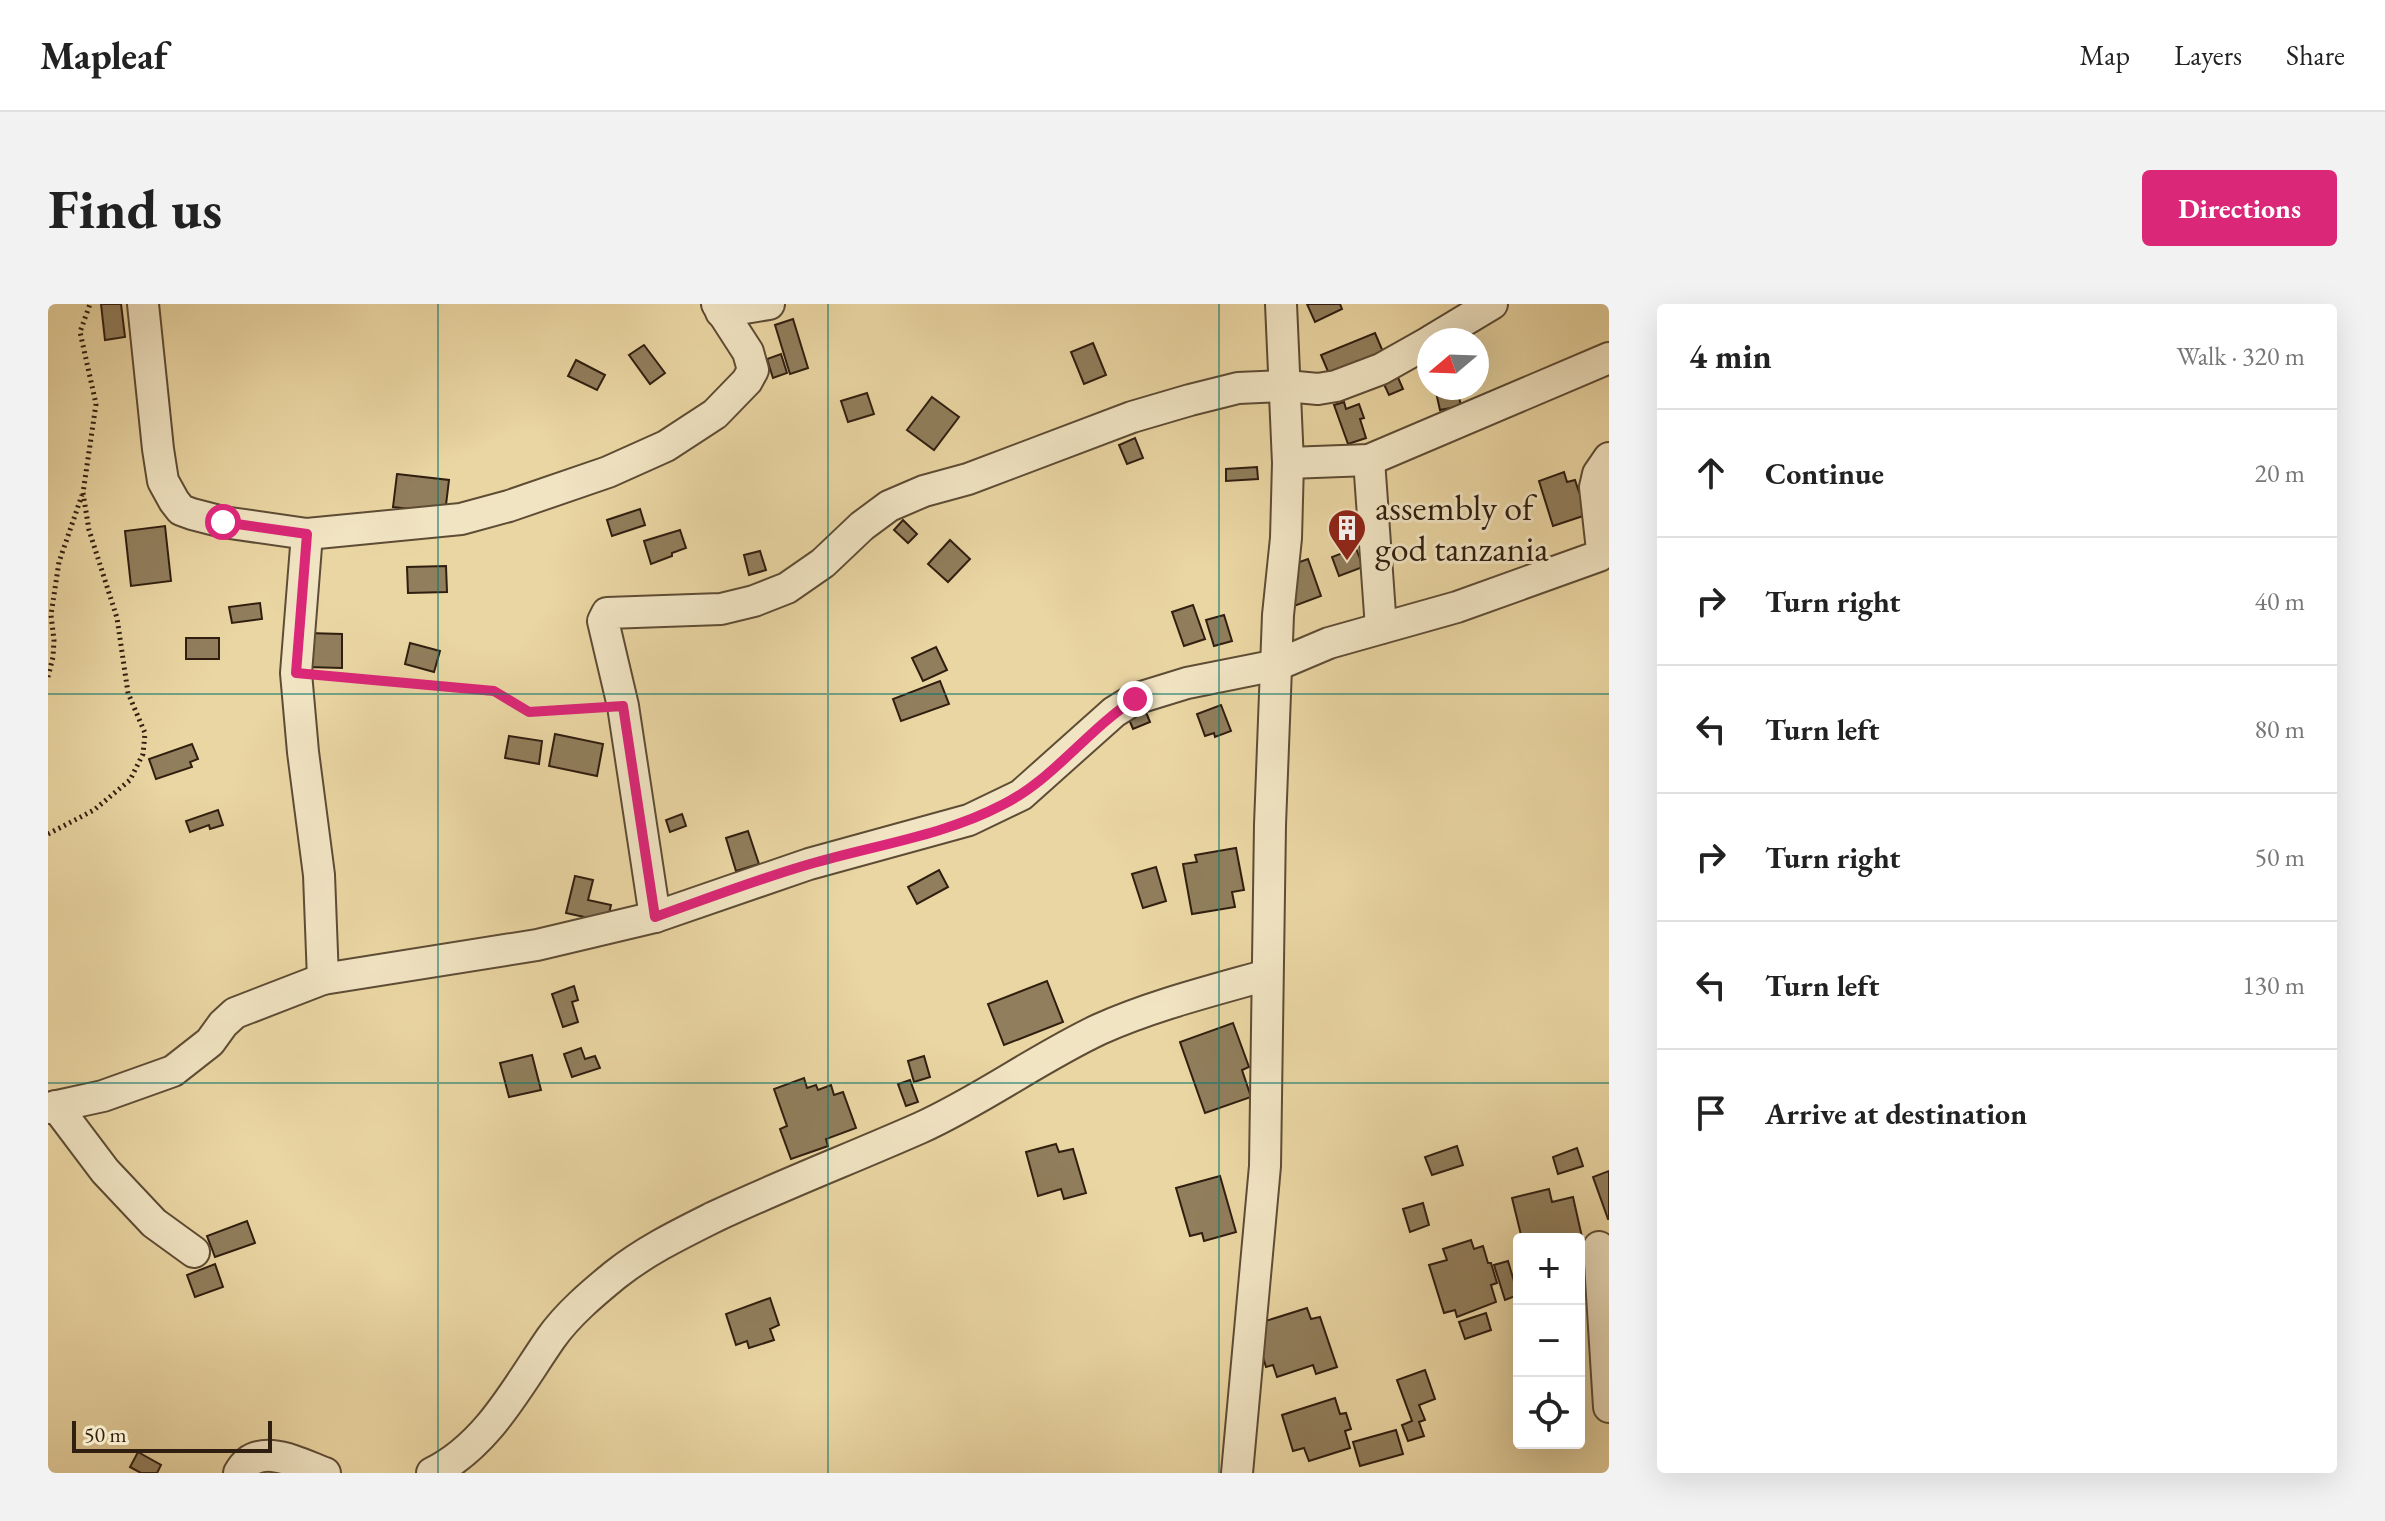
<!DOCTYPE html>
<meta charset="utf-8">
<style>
body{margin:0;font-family:"EB Garamond",serif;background:#f2f2f2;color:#222}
.controls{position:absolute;right:24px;bottom:24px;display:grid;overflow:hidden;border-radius:8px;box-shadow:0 8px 32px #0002}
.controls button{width:72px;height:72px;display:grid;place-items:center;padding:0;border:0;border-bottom:2px solid #e0e0e0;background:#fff;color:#222;font:40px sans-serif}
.compass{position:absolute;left:1369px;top:24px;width:72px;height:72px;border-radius:50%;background:#fff;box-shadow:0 8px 32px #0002;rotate:251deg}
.scale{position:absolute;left:24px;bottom:20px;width:200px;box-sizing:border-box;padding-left:8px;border:4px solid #301e10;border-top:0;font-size:22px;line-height:28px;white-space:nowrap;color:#301e10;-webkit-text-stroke:6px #f1e4c3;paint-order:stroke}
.stop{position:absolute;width:24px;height:24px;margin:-18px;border:6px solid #db2777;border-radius:50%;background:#fff}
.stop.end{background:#db2777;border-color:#fff;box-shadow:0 2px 8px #0008}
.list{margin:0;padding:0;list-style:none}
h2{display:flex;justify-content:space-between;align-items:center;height:104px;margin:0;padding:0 32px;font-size:34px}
h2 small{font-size:26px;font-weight:400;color:#767676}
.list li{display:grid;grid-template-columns:52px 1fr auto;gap:24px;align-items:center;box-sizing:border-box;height:128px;padding:0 32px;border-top:2px solid #e0e0e0}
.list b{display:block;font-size:30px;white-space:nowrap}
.list em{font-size:26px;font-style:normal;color:#767676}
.icon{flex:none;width:44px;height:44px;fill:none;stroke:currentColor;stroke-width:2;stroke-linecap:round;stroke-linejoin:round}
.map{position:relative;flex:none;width:1561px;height:1169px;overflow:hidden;border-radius:8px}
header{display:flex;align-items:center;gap:48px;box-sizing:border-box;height:112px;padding:0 40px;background:#fff;border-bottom:2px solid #e0e0e0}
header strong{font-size:38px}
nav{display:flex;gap:44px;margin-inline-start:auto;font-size:28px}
.intro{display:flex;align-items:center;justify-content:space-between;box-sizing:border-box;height:192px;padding:0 48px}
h1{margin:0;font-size:56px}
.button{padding:20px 36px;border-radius:8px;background:#db2777;color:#fff;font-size:28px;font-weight:700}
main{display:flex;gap:48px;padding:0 48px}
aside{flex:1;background:#fff;border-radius:8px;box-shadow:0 8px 32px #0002}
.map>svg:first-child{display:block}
</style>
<header>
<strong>Mapleaf</strong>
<nav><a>Map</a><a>Layers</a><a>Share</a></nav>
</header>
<div class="intro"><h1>Find us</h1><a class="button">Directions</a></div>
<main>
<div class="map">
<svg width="1561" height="1169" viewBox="0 0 1561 1169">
<rect width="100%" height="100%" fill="#ead6a3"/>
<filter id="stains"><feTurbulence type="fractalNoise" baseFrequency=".0025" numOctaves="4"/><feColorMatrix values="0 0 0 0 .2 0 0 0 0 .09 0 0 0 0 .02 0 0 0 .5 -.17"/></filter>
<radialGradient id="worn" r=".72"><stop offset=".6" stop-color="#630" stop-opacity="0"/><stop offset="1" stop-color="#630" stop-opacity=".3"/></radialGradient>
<g fill="#917e5c" stroke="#301e10" stroke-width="2">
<path d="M53,0H73L77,33L57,36Z"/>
<path d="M1259,0H1292L1294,5L1267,18Z"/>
<path d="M745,15L760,64L742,70L727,21Z"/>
<path d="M1327,29L1338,55L1284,77L1273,51Z"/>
<path d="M1045,39L1058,71L1036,80L1023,48Z"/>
<path d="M596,41L617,69L602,80L581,51Z"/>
<path d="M733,50L739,69L725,74L719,55Z"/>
<path d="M528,56L557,71L549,86L520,72Z"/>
<path d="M1348,69L1355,85L1341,91L1334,76Z"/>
<path d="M1387,84H1409L1413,102L1392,106Z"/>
<path d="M819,89L826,110L800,118L793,97Z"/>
<path d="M884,93L911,113L886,146L859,126Z"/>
<path d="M1296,98L1298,105L1311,100L1316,114L1312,115L1318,134L1300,140L1286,101Z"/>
<path d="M1087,134L1095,154L1079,160L1071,141Z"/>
<path d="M1209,163L1210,175L1178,177V165Z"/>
<path d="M1516,168L1519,178L1527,176L1531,188L1536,186L1544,209L1505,222L1491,177Z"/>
<path d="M349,170L401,176L397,209L345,203Z"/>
<path d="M592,205L597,221L564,232L559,216Z"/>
<path d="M855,216L869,230L860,239L846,226Z"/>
<path d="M117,222L123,277L83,282L77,227Z"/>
<path d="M632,226L638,244L624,249V252L603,260L596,237Z"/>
<path d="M902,236L922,255L900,278L880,260Z"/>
<path d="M1308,244L1315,263L1291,272L1284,253Z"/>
<path d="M712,247L718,266L701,271L696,251Z"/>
<path d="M1260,255L1273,292L1246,302L1238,279L1240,262Z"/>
<path d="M398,262L399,288L360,289L359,263Z"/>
<path d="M212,299L214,315L184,319L181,303Z"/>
<path d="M1145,301L1157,335L1136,342L1124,308Z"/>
<path d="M1176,311L1184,337L1166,342L1158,316Z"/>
<path d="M259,329L294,330V364L259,363Z"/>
<rect x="138" y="334" width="33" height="21"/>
<path d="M362,339L392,347L386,368L357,360Z"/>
<path d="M888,343L899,366L875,377L864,354Z"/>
<path d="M892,377L901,400L853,417L845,395Z"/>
<path d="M1095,401L1102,418L1085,425L1078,408Z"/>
<path d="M1173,401L1183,427L1167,433L1166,429L1157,432L1149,410Z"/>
<path d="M507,430L555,440L549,472L501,462Z"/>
<path d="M461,432L494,437L491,460L457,454Z"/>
<path d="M144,440L150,455L142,458L144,463L108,475L101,455Z"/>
<path d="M170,506L175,521L162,525L161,521L142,528L138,517Z"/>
<path d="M634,510L638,522L622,528L618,516Z"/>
<path d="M700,527L711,560L688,567L678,534Z"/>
<path d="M1188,544L1196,586L1184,588L1187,603L1144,610L1135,560L1149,558L1147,551Z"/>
<path d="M1108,563L1118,597L1095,604L1084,570Z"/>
<path d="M891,566L900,583L869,600L860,583Z"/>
<path d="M527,572L545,576L540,596L563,601L559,618L518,609Z"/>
<path d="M999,677L1015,718L956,741L940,700Z"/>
<path d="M526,682L530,696L524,698L530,718L515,723L504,690Z"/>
<path d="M1185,719L1201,763L1194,766L1203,793L1157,809L1132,738Z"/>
<path d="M533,744L537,755L547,752L552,764L524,773L516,750Z"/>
<path d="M484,751L493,786L461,793L452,759Z"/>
<path d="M876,752L882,773L866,778L860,757Z"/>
<path d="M756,774L759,784L768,781L770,786L783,781L786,791L795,788L808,824L778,835L780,842L743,855L732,825L739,822L726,785Z"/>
<path d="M862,776L870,798L858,802L850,780Z"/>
<path d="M1008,840L1011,848L1025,845L1038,889L1016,895L1013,885L990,892L978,848Z"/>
<path d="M1409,842L1415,861L1384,871L1377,853Z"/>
<path d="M1529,844L1535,862L1510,870L1505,853Z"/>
<path d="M1561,867V915H1560L1545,873Z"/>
<path d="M1172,872L1188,928L1156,937L1154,929L1142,932L1128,884Z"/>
<path d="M1501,885L1504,898L1525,893L1534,933L1474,935L1464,894Z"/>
<path d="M1375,899L1381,921L1362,928L1355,905Z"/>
<path d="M199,917L207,939L167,953L159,932Z"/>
<path d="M1423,936L1426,945L1435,942L1440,959H1443L1449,979L1443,981L1448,998L1409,1013L1407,1006L1396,1009L1381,961L1399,956L1395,945Z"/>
<path d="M1460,957L1470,991L1457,996L1446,961Z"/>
<path d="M167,960L175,983L147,993L139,971Z"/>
<path d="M722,994L731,1021L722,1025L726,1036L701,1044L699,1037L688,1041L678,1010Z"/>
<path d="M1259,1004L1263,1015L1272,1013L1289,1063L1268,1070L1265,1061L1229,1073L1225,1061L1218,1063L1205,1021Z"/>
<path d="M1438,1009L1443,1026L1417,1035L1411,1018Z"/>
<path d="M1377,1066L1387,1095L1371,1101L1377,1116L1371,1118L1376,1132L1360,1137L1354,1121L1364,1117L1349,1076Z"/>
<path d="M1287,1094L1292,1110L1298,1109L1303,1125L1297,1127L1302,1144L1261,1157L1256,1144L1245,1147L1234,1111Z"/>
<path d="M1348,1126L1355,1150L1312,1162L1305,1138Z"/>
<path d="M90,1148L113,1161L109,1169H93L82,1163Z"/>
</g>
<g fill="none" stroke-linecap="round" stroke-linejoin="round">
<g stroke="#5e4c35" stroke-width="34">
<g id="street">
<path d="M95,0L110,145L115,177L126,197L133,206L144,210L175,218L259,230L413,215L461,202L560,168L618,142L667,110L699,77L705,66L700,48L669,0"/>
<path d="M673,8L721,0"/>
<path d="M1384,36L1444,0"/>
<path d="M1321,156L1333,324"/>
<path d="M1240,159L1321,156L1561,54"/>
<path d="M259,230L248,369L255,448L271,571L275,675"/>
<path d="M607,613L575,402L555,317L559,309L673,305L706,297L739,284L775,259L814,222L841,202L876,187L920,175L1084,113L1142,96L1190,84L1238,82L1270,85L1288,82L1333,65L1381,38"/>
<path d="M8,802L57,867L106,919L146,948"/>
<path d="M0,804L55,792L125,767L162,738L175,720L187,709L275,675L489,641L607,613L761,560L921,516L973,491L1066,408L1087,395L1139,379L1229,361L1281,339L1409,303L1551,252L1554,246L1547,183L1550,170L1561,154"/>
<path d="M1551,943L1561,1103"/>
<path d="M191,1169C209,1136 250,1159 277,1169"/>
<path d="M384,1169C440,1141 469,1083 503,1034C520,1010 545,989 567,971C597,947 632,930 666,913C734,881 804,854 872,824C934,796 990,754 1052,725C1106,701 1163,687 1219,671"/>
<path d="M1189,1169L1217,862L1222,521L1230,311L1238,234L1240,159L1233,0"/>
</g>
</g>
<g stroke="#301e10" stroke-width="5" stroke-dasharray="2 4" stroke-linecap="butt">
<path d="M273,372L446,387L481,408L548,404"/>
<path d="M0,373L5,353L6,336L3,311L11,258L34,191"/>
<path d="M0,530L46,506L82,476L95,450L97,429L80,389L69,314L41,226L35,189L48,100L32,28L42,0"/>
</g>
<use href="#street" stroke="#f1e4c3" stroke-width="30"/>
</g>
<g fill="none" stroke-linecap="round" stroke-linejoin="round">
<path stroke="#db2777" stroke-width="10" d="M175,218L259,230L248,369L446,387L481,408L575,402L607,613C658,595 710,575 762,560C826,541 895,532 954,501C1005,476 1039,426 1087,395"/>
</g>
<path fill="none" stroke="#0f766e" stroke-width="2" stroke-opacity="0.55" d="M390,0V1169M780,0V1169M1171,0V1169M0,390H1561M0,779H1561"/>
<defs>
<g id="building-pin" transform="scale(2)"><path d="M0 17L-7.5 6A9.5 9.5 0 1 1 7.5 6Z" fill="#8f2418" stroke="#f1e4c3"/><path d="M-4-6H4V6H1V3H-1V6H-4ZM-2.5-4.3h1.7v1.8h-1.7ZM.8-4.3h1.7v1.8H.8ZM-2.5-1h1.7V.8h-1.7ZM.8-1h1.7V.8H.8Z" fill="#fff"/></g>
</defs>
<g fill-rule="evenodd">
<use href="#building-pin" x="1299" y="224"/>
</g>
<g text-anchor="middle" stroke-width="6" stroke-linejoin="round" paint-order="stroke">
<g font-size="36" fill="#301e10" stroke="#f1e4c3" text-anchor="start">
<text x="1327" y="216">assembly of<tspan x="1327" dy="41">god tanzania</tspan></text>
</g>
</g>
<rect width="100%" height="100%" filter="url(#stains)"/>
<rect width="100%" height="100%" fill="url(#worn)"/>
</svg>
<div class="controls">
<button>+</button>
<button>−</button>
<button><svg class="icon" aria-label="locate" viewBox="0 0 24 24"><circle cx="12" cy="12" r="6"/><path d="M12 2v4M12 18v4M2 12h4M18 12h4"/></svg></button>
</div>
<svg class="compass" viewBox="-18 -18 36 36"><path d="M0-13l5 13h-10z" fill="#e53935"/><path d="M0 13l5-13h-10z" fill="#767676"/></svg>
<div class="scale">50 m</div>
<div class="stop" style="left:175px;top:218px"></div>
<div class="stop end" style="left:1087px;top:395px"></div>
</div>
<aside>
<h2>4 min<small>Walk · 320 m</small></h2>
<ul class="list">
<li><svg class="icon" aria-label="ahead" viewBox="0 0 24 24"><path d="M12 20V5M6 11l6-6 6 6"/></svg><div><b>Continue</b></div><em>20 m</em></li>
<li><svg class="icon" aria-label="right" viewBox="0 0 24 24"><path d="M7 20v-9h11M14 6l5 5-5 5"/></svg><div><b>Turn right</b></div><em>40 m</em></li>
<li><svg class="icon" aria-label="left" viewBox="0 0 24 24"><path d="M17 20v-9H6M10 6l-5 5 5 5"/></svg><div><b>Turn left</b></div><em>80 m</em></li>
<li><svg class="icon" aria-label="right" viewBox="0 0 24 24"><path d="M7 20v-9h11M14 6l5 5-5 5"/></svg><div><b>Turn right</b></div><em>50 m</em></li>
<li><svg class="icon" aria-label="left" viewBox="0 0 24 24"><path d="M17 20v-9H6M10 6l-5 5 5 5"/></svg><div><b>Turn left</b></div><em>130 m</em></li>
<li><svg class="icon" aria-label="arrive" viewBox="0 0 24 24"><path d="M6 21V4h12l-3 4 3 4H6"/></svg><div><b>Arrive at destination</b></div></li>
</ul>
</aside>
</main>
